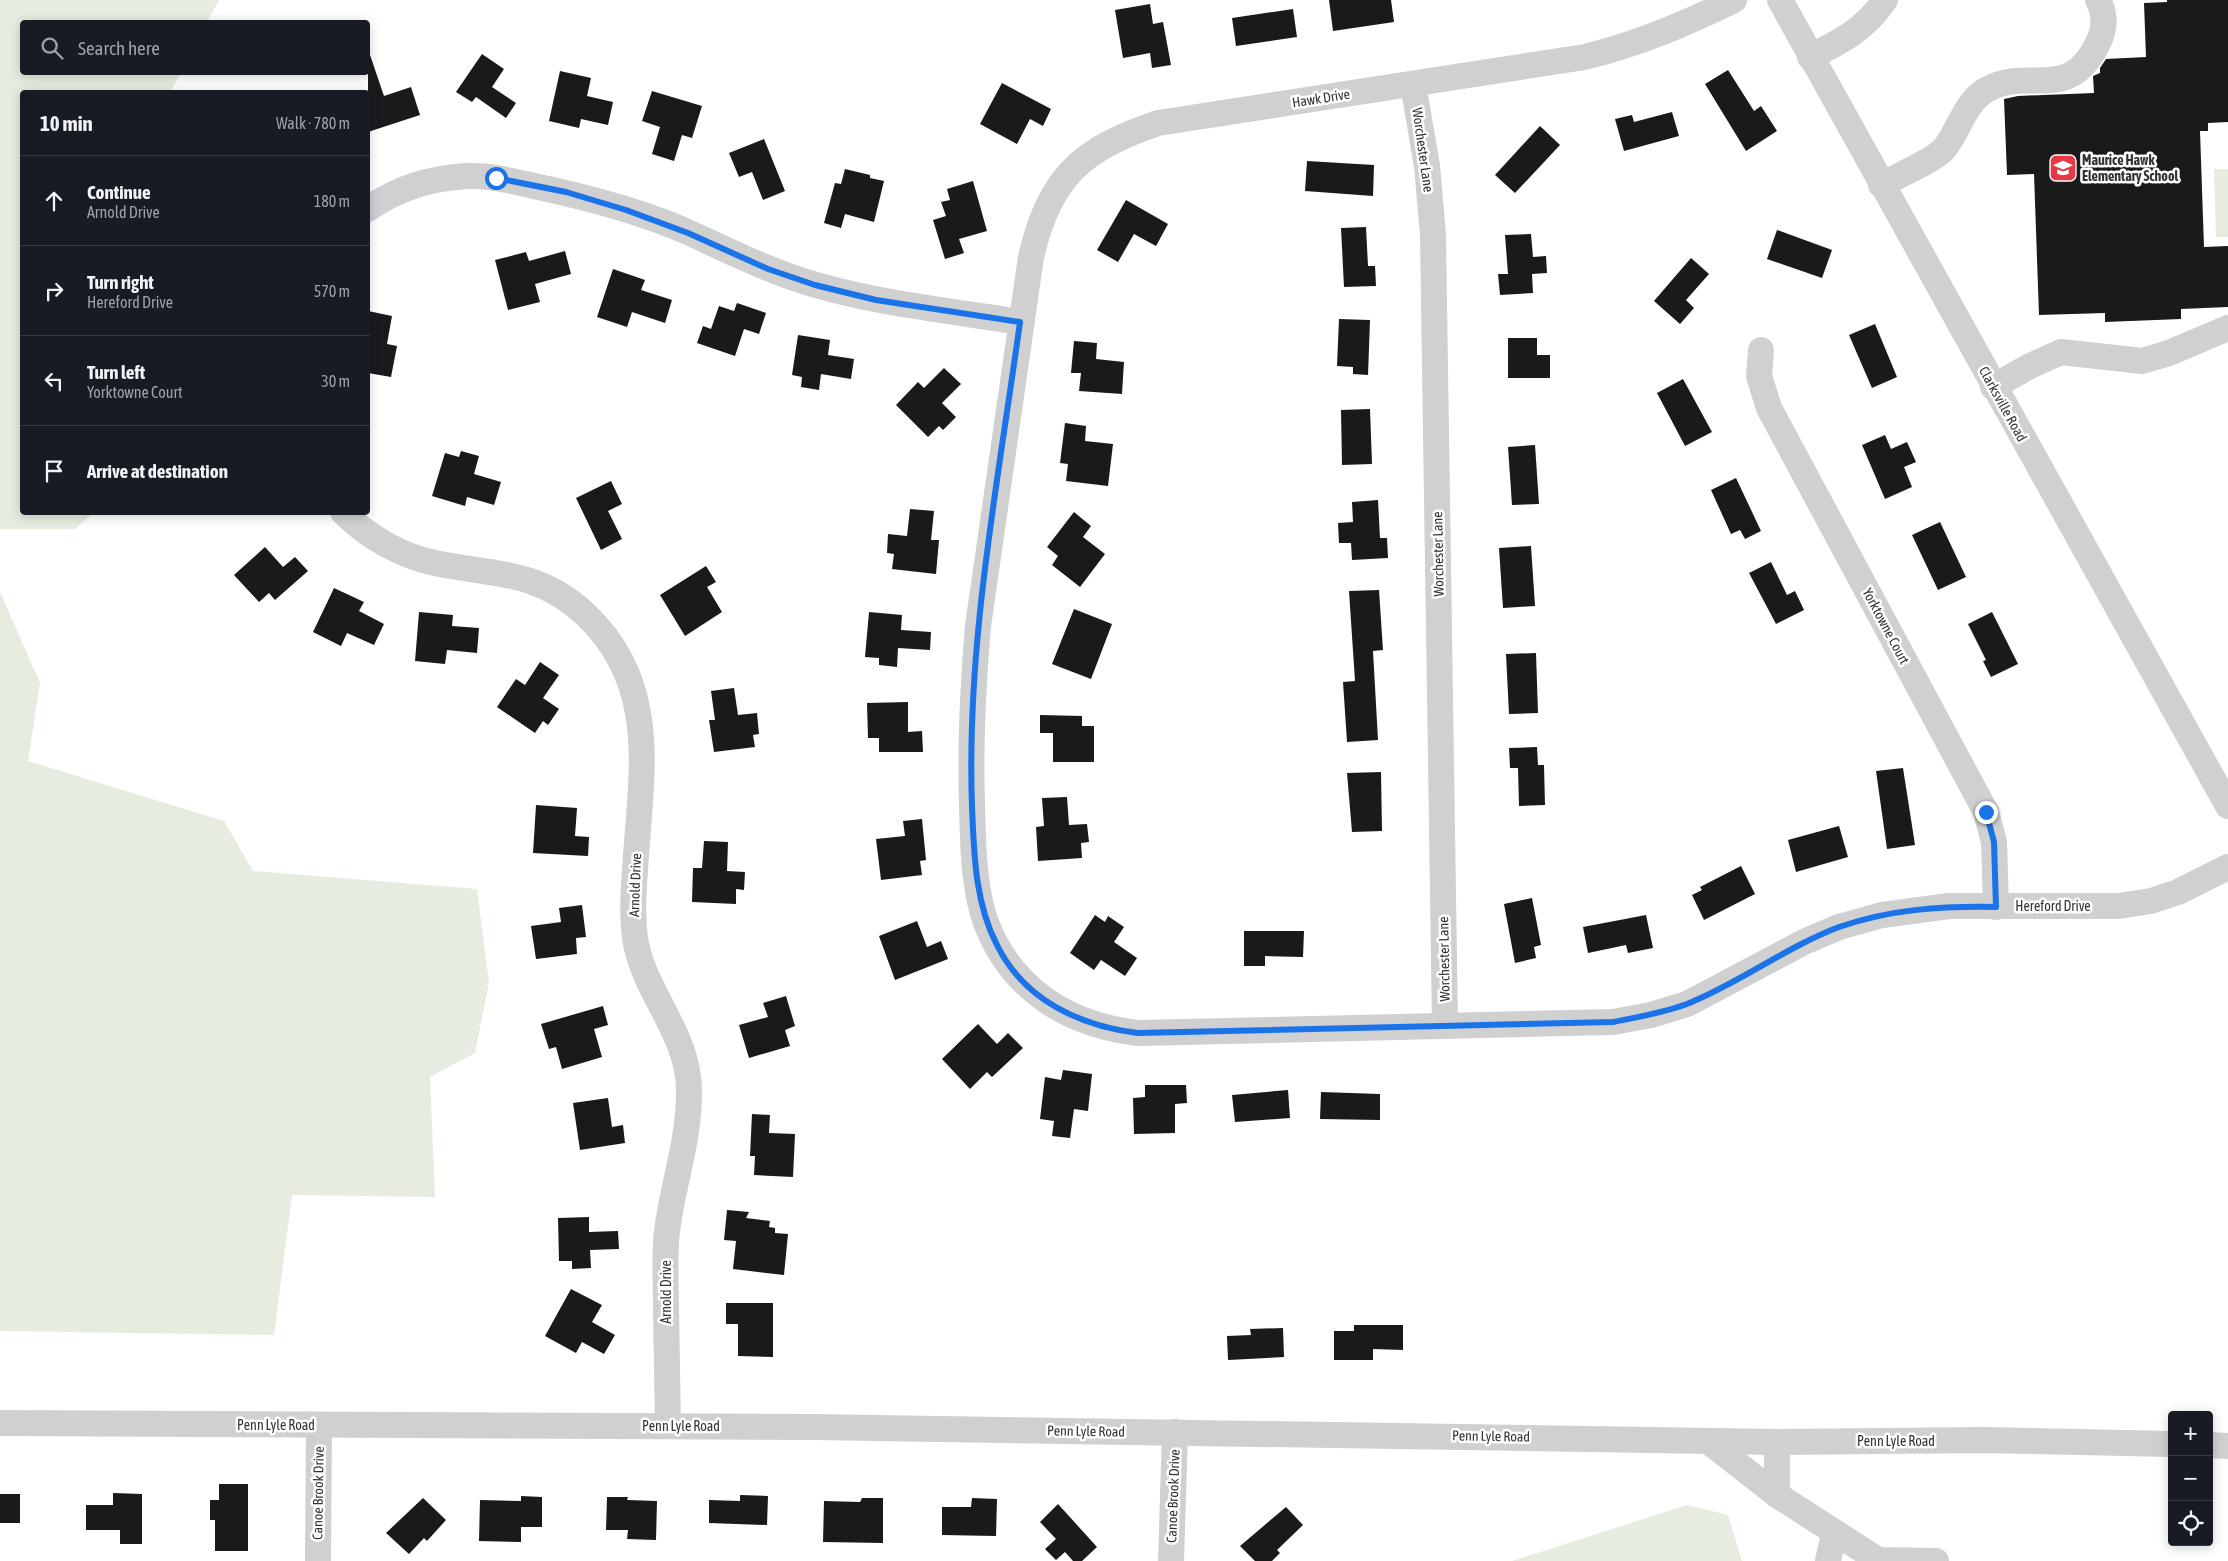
<!DOCTYPE html>
<meta charset="utf-8">
<style>
body{margin:0;font-family:"Asap Condensed",sans-serif;background:#242831;color:#f1f3f6}
.controls{position:absolute;right:15px;bottom:15px;display:grid;overflow:hidden;border-radius:5px;box-shadow:0 2px 12px #0003}
.controls button{width:45px;height:45px;display:grid;place-items:center;padding:0;border:0;border-bottom:1px solid #363941;background:#171b24;color:#f1f3f6;font:25px sans-serif}
.stop{position:absolute;width:15px;height:15px;margin:-11px;border:4px solid #1a73e8;border-radius:50%;background:#fff}
.stop.end{background:#1a73e8;border-color:#fff;box-shadow:0 1px 5px #0008}
.list{margin:0;padding:0;list-style:none}
h2{display:flex;justify-content:space-between;align-items:center;height:65px;margin:0;padding:0 20px;font-size:21px}
h2 small{font-size:16px;font-weight:400;color:#9ea1a6}
.list li{display:grid;grid-template-columns:32px 1fr auto;gap:15px;align-items:center;box-sizing:border-box;height:90px;padding:0 20px;border-top:1px solid #363941}
.list b{display:block;font-size:19px;white-space:nowrap}
.list p{margin:0;font-size:16px;white-space:nowrap;color:#9ea1a6}
.list em{font-size:16px;font-style:normal;color:#9ea1a6}
.icon{flex:none;width:28px;height:28px;fill:none;stroke:currentColor;stroke-width:2;stroke-linecap:round;stroke-linejoin:round}
.map{position:relative;flex:none;width:2228px;height:1561px;overflow:hidden}
.search{position:absolute;background:#171b24;box-shadow:0 2px 12px #0003;left:20px;top:20px;width:350px;height:55px;display:flex;align-items:center;gap:12px;box-sizing:border-box;padding:0 18px;border-radius:5px;color:#9ea1a6;font-size:19px}
.panel{position:absolute;background:#171b24;box-shadow:0 2px 12px #0003;left:20px;top:90px;width:350px;height:425px;border-radius:5px}
.map>svg:first-child{display:block}
</style>
<div class="map">
<svg width="2228" height="1561" viewBox="0 0 2228 1561">
<rect width="100%" height="100%" fill="#fff"/>
<g fill="#e6ecdf">
<path d="M0,0H219L207,22H22V72L181,73L170,92H22V512L93,513L75,529H0Z"/>
<path d="M2214,169H2228V237H2216Z"/>
<path d="M0,592L40,683L28,761L224,821L253,871L477,889L489,983L475,1053L430,1077L435,1197L292,1195L274,1335L0,1331Z"/>
<path d="M1687,1505L1728,1515L1742,1561H1512Z"/>
</g>
<g fill="#1a1a1a">
<path d="M1329,0H1391L1394,22L1333,31Z"/>
<path d="M2167,0H2228V122L2208,123V131H2200L2204,247L2228,246V307L2181,309V319L2105,322V313L2039,315L2034,174L2007,175L2004,99L2018,96L2094,93L2093,76L2100,73V68L2106,59L2146,57L2144,3L2167,2Z"/>
<path d="M1150,4L1153,24L1163,22L1171,65L1152,68L1150,53L1123,58L1115,10Z"/>
<path d="M1293,9L1297,37L1236,46L1232,18Z"/>
<path d="M482,54L504,69L492,87L516,103L506,118L476,97L472,102L456,92Z"/>
<path d="M368,55H370L384,96L411,87L420,115L368,132Z"/>
<path d="M1728,70L1754,111L1761,106L1777,131L1746,151L1705,84Z"/>
<path d="M560,71L591,78L587,96L613,102L608,125L581,119L579,128L549,121Z"/>
<path d="M1002,83L1051,109L1043,126L1030,119L1017,144L980,124Z"/>
<path d="M652,91L702,106L692,138L682,135L674,161L652,154L660,127L642,121Z"/>
<path d="M1672,112L1679,136L1624,151L1615,119L1632,115L1634,122Z"/>
<path d="M1540,126L1560,145L1515,193L1495,175Z"/>
<path d="M764,139L785,191L763,200L752,172L739,177L729,153Z"/>
<path d="M1307,161L1374,165L1373,196L1305,191Z"/>
<path d="M845,169L870,175V178L884,181L874,222L845,214L841,228L824,223L835,183L841,184Z"/>
<path d="M973,181L987,231L959,239L964,253L945,259L933,220L946,216L941,202L950,200L947,189Z"/>
<path d="M1126,200L1168,224L1156,246L1134,234L1118,262L1097,250Z"/>
<path d="M1366,227L1368,266H1375L1376,286L1344,287L1341,228Z"/>
<path d="M1777,230L1832,250L1822,278L1767,259Z"/>
<path d="M1531,234L1533,257L1546,256L1547,273L1532,274L1533,293L1500,295L1498,274H1508L1505,235Z"/>
<path d="M565,251L571,274L535,284L540,302L508,310L495,260L526,252L529,261Z"/>
<path d="M1691,258L1709,274L1686,300L1694,308L1680,324L1654,301Z"/>
<path d="M613,269L645,280L641,290L672,300L665,323L632,312L627,327L597,317Z"/>
<path d="M737,303L766,313L759,334L744,329L735,356L697,343L703,326L711,329L719,306L734,311Z"/>
<path d="M368,311L392,316L387,344L397,346L391,377L368,373Z"/>
<path d="M1339,319L1370,320L1368,375L1353,374V367L1337,366Z"/>
<path d="M1875,324L1897,377L1872,388L1849,335Z"/>
<path d="M798,335L830,340L828,355L854,359L851,379L821,374L819,390L801,387L802,377L792,375Z"/>
<path d="M1508,338H1537V355H1550V378H1508Z"/>
<path d="M1074,341L1097,343L1096,359L1124,362L1122,394L1079,391L1081,373H1071Z"/>
<path d="M944,368L961,384L942,403L956,417L943,430L939,426L928,437L896,405L918,382L924,388Z"/>
<path d="M1683,379L1712,432L1685,446L1657,393Z"/>
<path d="M1370,409L1372,464L1342,465L1341,410Z"/>
<path d="M1065,423L1086,426L1085,441L1113,444L1108,486L1066,481L1068,464L1060,463Z"/>
<path d="M1885,435L1891,449L1907,442L1916,462L1904,467L1912,487L1885,499L1862,445Z"/>
<path d="M1535,445L1539,504L1512,505L1508,447Z"/>
<path d="M461,451L479,456L474,474L501,482L494,505L467,497L465,506L432,496L445,453L459,457Z"/>
<path d="M1736,478L1761,531L1745,539L1740,530L1731,534L1711,490Z"/>
<path d="M611,481L622,504L608,511L622,539L601,550L576,498Z"/>
<path d="M1378,500L1380,538H1387L1388,558L1352,560L1351,543H1339L1338,523L1353,522L1352,502Z"/>
<path d="M910,509L934,511L931,540H939L936,574L892,569L894,554L887,553L888,534L907,536Z"/>
<path d="M1074,512L1091,526L1083,537L1105,554L1080,587L1052,565L1058,556L1047,547Z"/>
<path d="M1940,522L1966,577L1938,590L1912,535Z"/>
<path d="M1531,546L1535,606L1503,608L1499,548Z"/>
<path d="M265,547L283,567L295,557L308,571L275,600L269,593L259,602L234,575Z"/>
<path d="M1771,562L1787,595L1795,591L1804,610L1776,624L1749,573Z"/>
<path d="M706,566L716,582L707,587L722,612L685,636L660,595Z"/>
<path d="M334,588L364,602L359,611L384,624L374,645L347,633L341,646L313,632Z"/>
<path d="M1379,590L1383,650L1373,651L1378,740L1347,742L1343,682L1355,681L1349,591Z"/>
<path d="M1074,609L1112,624L1091,679L1052,664Z"/>
<path d="M419,612L453,615L452,626L479,628L477,653L447,650L445,664L415,661Z"/>
<path d="M869,612L902,615L901,630L931,632L930,650L898,648L897,667L879,665V658L865,657Z"/>
<path d="M1992,612L2018,664L1991,677L1983,661L1986,660L1968,624Z"/>
<path d="M1536,653L1538,713L1509,714L1506,654Z"/>
<path d="M540,662L559,675L543,698L559,709L548,725L543,721L535,733L497,707L516,679L525,685Z"/>
<path d="M734,688L738,715L757,713L759,734L753,735L755,747L714,752L709,720H715L711,691Z"/>
<path d="M908,702V732L922,731L923,752H879V738H868L867,703Z"/>
<path d="M1040,715L1082,716V726H1094V762H1053V733H1040Z"/>
<path d="M1537,747L1538,765H1544L1545,805L1519,806L1518,768H1510L1509,748Z"/>
<path d="M1903,768L1915,845L1887,849L1876,771Z"/>
<path d="M1381,772L1382,831L1352,832L1347,773Z"/>
<path d="M1067,797L1069,825L1087,824L1089,842L1081,843L1082,858L1038,861L1036,827L1044,826L1042,798Z"/>
<path d="M536,805L577,808L575,836L589,837L588,856L533,853Z"/>
<path d="M922,819L926,860L920,861L922,875L881,880L876,839L905,836L903,821Z"/>
<path d="M1839,826L1848,857L1796,872L1788,840Z"/>
<path d="M704,841L728,842L727,871L745,872L744,890L736,889V904L692,902L693,868H702Z"/>
<path d="M1741,866L1755,894L1704,920L1692,895L1702,890L1700,887Z"/>
<path d="M1532,898L1541,945L1534,947L1536,958L1515,963L1504,904Z"/>
<path d="M582,905L586,937L576,938L577,954L536,959L531,926L561,922L559,908Z"/>
<path d="M1095,915L1105,922L1108,916L1124,927L1114,942L1137,958L1125,976L1101,960L1094,970L1070,953Z"/>
<path d="M1646,915L1653,948L1628,953L1626,945L1588,953L1583,927Z"/>
<path d="M917,921L927,947L941,941L948,959L895,980L879,936Z"/>
<path d="M1244,931H1304L1303,957L1265,956V966H1244Z"/>
<path d="M786,996L795,1026L785,1030L790,1046L749,1058L739,1025L768,1017L763,1003Z"/>
<path d="M603,1006L608,1025L594,1029L602,1057L562,1069L556,1047L549,1049L541,1024Z"/>
<path d="M978,1024L997,1044L1008,1033L1023,1048L992,1077L987,1072L970,1089L942,1059Z"/>
<path d="M1063,1070L1092,1074L1088,1111L1074,1109L1070,1138L1052,1136L1054,1121L1040,1119L1045,1077L1061,1080Z"/>
<path d="M1145,1085H1186L1187,1103L1175,1104V1133L1134,1134L1133,1098L1145,1097Z"/>
<path d="M1288,1090L1290,1118L1235,1122L1232,1095Z"/>
<path d="M1321,1092L1380,1094V1120L1320,1119Z"/>
<path d="M608,1098L612,1127L623,1125L625,1143L580,1150L573,1103Z"/>
<path d="M752,1114L770,1115L769,1133L795,1134L793,1177L754,1175L755,1156H750Z"/>
<path d="M727,1210L749,1212L746,1218L770,1221L769,1227L775,1228V1233L788,1234L784,1275L733,1269L736,1241L724,1240Z"/>
<path d="M589,1217V1232L618,1231L619,1249L590,1250L591,1268L572,1269V1261H559L558,1218Z"/>
<path d="M571,1289L602,1305L592,1322L615,1335L604,1354L582,1342L576,1353L545,1336Z"/>
<path d="M726,1303H773V1357L738,1356V1324H726Z"/>
<path d="M1354,1325H1403V1350L1373,1349V1360H1334V1331H1354Z"/>
<path d="M1283,1328L1284,1357L1228,1360L1227,1336L1251,1335L1250,1329Z"/>
<path d="M219,1484H248V1551H215V1520H210V1500H219Z"/>
<path d="M113,1493L142,1494V1544H120V1530H86V1505H113Z"/>
<rect x="0" y="1494" width="20" height="29"/>
<path d="M740,1495L768,1496L767,1525L709,1523V1500L740,1501Z"/>
<path d="M521,1496L542,1497V1527H521V1542L479,1541L480,1500L521,1501Z"/>
<path d="M607,1497H628L627,1500L657,1501L656,1540L627,1539L628,1530H606Z"/>
<path d="M423,1498L446,1520L427,1541L424,1538L409,1554L386,1533Z"/>
<path d="M862,1498H883V1543L823,1542L824,1501L860,1502Z"/>
<path d="M972,1498L997,1499L996,1536L942,1535V1507H971Z"/>
<path d="M1058,1504L1097,1547L1082,1561H1073L1065,1552L1056,1560L1045,1549L1056,1539L1040,1522Z"/>
<path d="M1286,1507L1303,1525L1277,1550L1280,1553L1272,1561H1255L1240,1546Z"/>
</g>
<g fill="none" stroke-linecap="round" stroke-linejoin="round">
<g stroke="#d0d0d0" stroke-width="26">
<path d="M1734,0C1683,25 1640,43 1585,57L1158,123C1082,149 1050,176 1031,257L978,626C973,685 970,744 972,804C973,841 973,884 985,920C1010,989 1068,1025 1138,1033L1613,1022L1651,1015L1687,1004L1804,942L1839,927L1882,915L1949,906H2119L2151,901L2178,892L2228,867"/>
<path d="M1780,0L2228,806"/>
<path d="M1810,57C1842,41 1864,30 1885,0"/>
<path d="M1413,84L1427,166L1433,235L1445,1026"/>
<path d="M1881,185C1897,176 1933,161 1944,149C1959,131 1964,103 1986,90C2028,65 2068,105 2098,43C2105,29 2106,15 2098,0"/>
<path d="M368,209C396,189 431,178 467,176C490,175 512,181 534,186C586,197 641,211 690,233C731,252 771,272 816,285C882,304 952,311 1020,322"/>
<path d="M1761,350L1759,376L1769,408L1986,812L1994,842L1996,907"/>
<path d="M1993,387L2028,367L2061,352L2142,361L2169,353L2228,328"/>
<path d="M343,512C368,537 401,556 435,563C493,575 538,570 585,614C662,686 640,778 635,871C633,894 632,915 635,938C643,992 688,1032 689,1089C690,1138 673,1183 667,1231C664,1257 666,1283 666,1309C667,1348 667,1387 668,1426"/>
<path d="M0,1423L812,1427L1777,1442L1983,1440L2172,1444"/>
<path d="M1708,1441L1777,1495L1878,1560L1936,1561"/>
<path d="M1777,1442V1495"/>
<path d="M2209,1445L2228,1446"/>
<path d="M318,1561L319,1425"/>
<path d="M1171,1561L1175,1432"/>
<path d="M1828,1561L1834,1534"/>
</g>
</g>
<g fill="none" stroke-linecap="round" stroke-linejoin="round">
<path stroke="#1a73e8" stroke-width="6" d="M496,178L566,192L626,210L688,233L768,269L815,285L876,300L1020,322C998,483 966,644 972,807C974,854 975,903 997,945C1024,1000 1080,1026 1138,1033L1613,1022C1638,1017 1663,1013 1687,1004C1740,983 1786,947 1839,927C1891,909 1942,906 1996,907L1994,842L1986,812"/>
</g>
<defs>
<g id="school-square" transform="scale(1.4375)"><rect x="-9" y="-9" width="18" height="18" rx="4" fill="#e63946" stroke="#fff"/><path d="M0-5L7-2L0 1L-7-2ZM-4 1L0 2.5L4 1V4Q0 6-4 4Z" fill="#fff"/></g>
</defs>
<g fill-rule="evenodd">
<use href="#school-square" x="2063" y="168"/>
</g>
<g text-anchor="middle" stroke-width="5" stroke-linejoin="round" paint-order="stroke">
<g font-size="14" fill="#333" stroke="#fff">
<text transform="translate(1321 98) rotate(-9)" y="5">Hawk Drive</text>
<text transform="translate(1423 150) rotate(82)" y="5">Worchester Lane</text>
<text transform="translate(2003 404) rotate(61)" y="5">Clarksville Road</text>
<text transform="translate(1438 554) rotate(-91)" y="5">Worchester Lane</text>
<text transform="translate(1886 626) rotate(62)" y="5">Yorktowne Court</text>
<text transform="translate(635 885) rotate(-88)" y="5">Arnold Drive</text>
<text x="2053" y="911">Hereford Drive</text>
<text transform="translate(1444 959) rotate(-91)" y="5">Worchester Lane</text>
<text transform="translate(666 1292) rotate(-90)" y="5">Arnold Drive</text>
<text x="276" y="1430">Penn Lyle Road</text>
<text x="681" y="1431">Penn Lyle Road</text>
<text transform="translate(1086 1431) rotate(1)" y="5">Penn Lyle Road</text>
<text transform="translate(1491 1436) rotate(1)" y="5">Penn Lyle Road</text>
<text x="1896" y="1446">Penn Lyle Road</text>
<text transform="translate(318 1493) rotate(-89)" y="5">Canoe Brook Drive</text>
<text transform="translate(1173 1496) rotate(-88)" y="5">Canoe Brook Drive</text>
</g>
<g font-size="14" font-weight="bold" fill="#333" stroke="#fff" text-anchor="start">
<text x="2082" y="165">Maurice Hawk<tspan x="2082" dy="16">Elementary School</tspan></text>
</g>
</g>
</svg>
<div class="controls">
<button>+</button>
<button>−</button>
<button><svg class="icon" aria-label="locate" viewBox="0 0 24 24"><circle cx="12" cy="12" r="6"/><path d="M12 2v4M12 18v4M2 12h4M18 12h4"/></svg></button>
</div>
<div class="stop" style="left:496px;top:178px"></div>
<div class="stop end" style="left:1986px;top:812px"></div>
<div class="search"><svg class="icon" aria-label="search" viewBox="0 0 24 24"><circle cx="10" cy="10" r="6"/><path d="M15 15l6 6"/></svg>Search here</div>
<section class="panel">
<h2>10 min<small>Walk · 780 m</small></h2>
<ul class="list">
<li><svg class="icon" aria-label="ahead" viewBox="0 0 24 24"><path d="M12 20V5M6 11l6-6 6 6"/></svg><div><b>Continue</b><p>Arnold Drive</p></div><em>180 m</em></li>
<li><svg class="icon" aria-label="right" viewBox="0 0 24 24"><path d="M7 20v-9h11M14 6l5 5-5 5"/></svg><div><b>Turn right</b><p>Hereford Drive</p></div><em>570 m</em></li>
<li><svg class="icon" aria-label="left" viewBox="0 0 24 24"><path d="M17 20v-9H6M10 6l-5 5 5 5"/></svg><div><b>Turn left</b><p>Yorktowne Court</p></div><em>30 m</em></li>
<li><svg class="icon" aria-label="arrive" viewBox="0 0 24 24"><path d="M6 21V4h12l-3 4 3 4H6"/></svg><div><b>Arrive at destination</b></div></li>
</ul>
</section>
</div>
